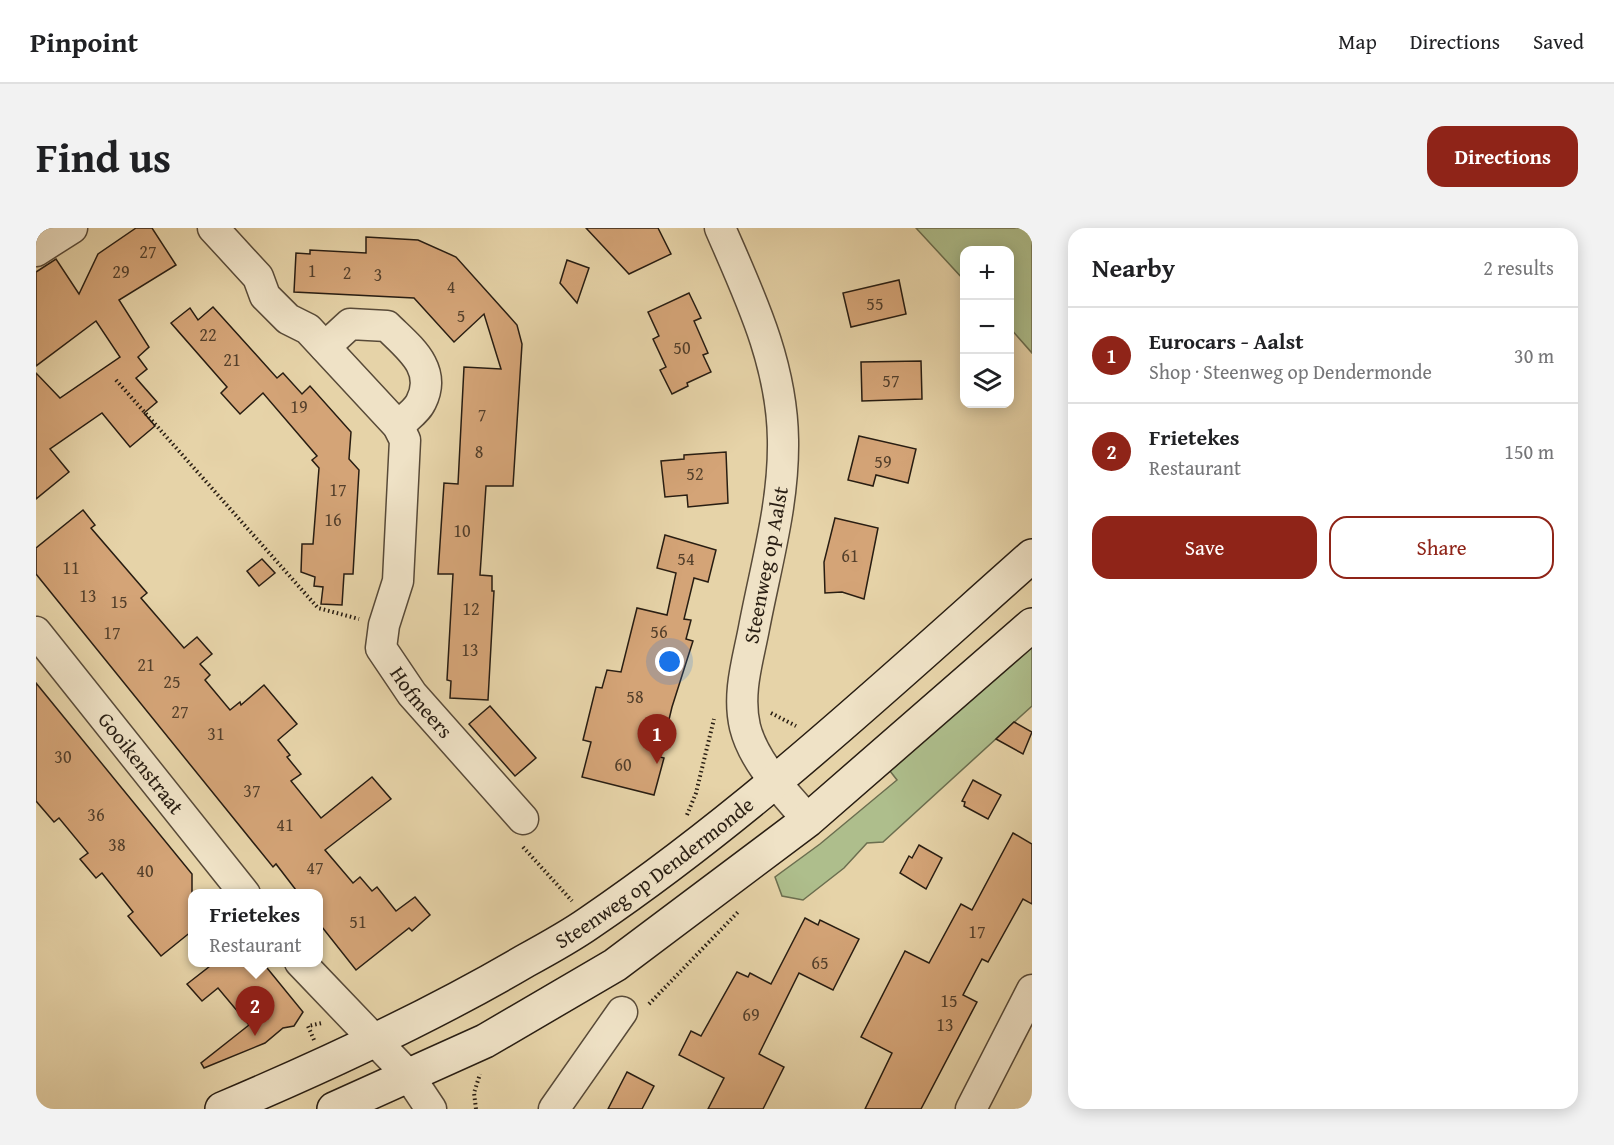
<!DOCTYPE html>
<meta charset="utf-8">
<style>
body{margin:0;font-family:"Gentium Book Plus",serif;background:#f2f2f2;color:#202124}
.controls{position:absolute;right:18px;top:18px;display:grid;overflow:hidden;border-radius:12px;box-shadow:0 3px 15px #0003}
.controls button{width:54px;height:54px;display:grid;place-items:center;padding:0;border:0;border-bottom:2px solid #e0e0e0;background:#fff;color:#202124;font:30px sans-serif}
.you{position:absolute;left:634px;top:434px;width:21px;height:21px;margin:-15px;border:4px solid #fff;border-radius:50%;background:#1a73e8;box-shadow:0 0 0 9px #1a73e833}
.badge{display:grid;place-items:center;width:39px;height:39px;border-radius:50%;background:#8f2418;color:#fff;font-size:20px;font-weight:700}
.pin{position:absolute;translate:-50% -50px;filter:drop-shadow(0 2px 3px #0008)}
.pin::after{content:'';position:absolute;top:32px;width:21px;height:18px;background:inherit;clip-path:polygon(0 0,100% 0,50% 100%)}
.popup{position:absolute;left:152px;top:661px;width:135px;height:78px;box-sizing:border-box;display:grid;place-content:center;border-radius:12px;background:#fff;filter:drop-shadow(0 2px 4px #0005);font-size:20px;white-space:nowrap;color:#757577}
.popup b{font-size:22px;color:#202124}
.popup::after{content:'';position:absolute;left:50%;top:100%;margin-left:-12px;border:12px solid transparent;border-top-color:#fff}
.list{margin:0;padding:0;list-style:none}
h2{display:flex;justify-content:space-between;align-items:center;height:78px;margin:0;padding:0 24px;font-size:26px}
h2 small{font-size:20px;font-weight:400;color:#757577}
.list li{display:grid;grid-template-columns:39px 1fr auto;gap:18px;align-items:center;box-sizing:border-box;height:96px;padding:0 24px;border-top:2px solid #e0e0e0}
.list b{display:block;font-size:22px;white-space:nowrap}
.list p{margin:0;font-size:20px;white-space:nowrap;color:#757577}
.list em{font-size:20px;font-style:normal;color:#757577}
.actions{display:flex;gap:12px;padding:18px 24px}
.actions a{flex:1;padding:14px 0;border:2px solid #8f2418;border-radius:18px;text-align:center;font-size:21px;color:#8f2418}
.actions .main{background:#8f2418;color:#fff}
.icon{flex:none;width:33px;height:33px;fill:none;stroke:currentColor;stroke-width:2;stroke-linecap:round;stroke-linejoin:round}
.map{position:relative;flex:none;width:996px;height:881px;overflow:hidden;border-radius:18px}
header{display:flex;align-items:center;gap:36px;box-sizing:border-box;height:84px;padding:0 30px;background:#fff;border-bottom:2px solid #e0e0e0}
header strong{font-size:28px}
nav{display:flex;gap:33px;margin-inline-start:auto;font-size:21px}
.intro{display:flex;align-items:center;justify-content:space-between;box-sizing:border-box;height:144px;padding:0 36px}
h1{margin:0;font-size:42px}
.button{padding:15px 27px;border-radius:18px;background:#8f2418;color:#fff;font-size:21px;font-weight:700}
main{display:flex;gap:36px;padding:0 36px}
aside{flex:1;background:#fff;border-radius:18px;box-shadow:0 3px 15px #0003}
.map>svg:first-child{display:block}
</style>
<header>
<strong>Pinpoint</strong>
<nav><a>Map</a><a>Directions</a><a>Saved</a></nav>
</header>
<div class="intro"><h1>Find us</h1><a class="button">Directions</a></div>
<main>
<div class="map">
<svg width="996" height="881" viewBox="0 0 996 881">
<rect width="100%" height="100%" fill="#e6d3a8"/>
<filter id="stains"><feTurbulence type="fractalNoise" baseFrequency=".00333" numOctaves="4"/><feColorMatrix values="0 0 0 0 .2 0 0 0 0 .09 0 0 0 0 .02 0 0 0 .5 -.17"/></filter>
<radialGradient id="worn" r=".72"><stop offset=".6" stop-color="#630" stop-opacity="0"/><stop offset="1" stop-color="#630" stop-opacity=".3"/></radialGradient>
<g fill="#aebe8c" stroke="#6b6e4f" stroke-width="1.5">
<path d="M880,0H996V125L974,100V22H928V52Z"/>
<path d="M996,416V478L847,614L831,615L808,640L767,672L746,668L739,649L784,616L861,552L854,543Z"/>
</g>
<g fill="#d4a477" stroke="#281d12" stroke-width="1.5">
<path d="M100,0H116L140,37L83,72L113,119L102,129L111,141L100,150L121,174L108,185L119,198L94,219L66,185L14,221L33,244L0,271V145L24,170L84,129L60,93L0,138V44L20,31L43,66L62,26Z"/>
<path d="M550,0H622L635,26L593,46Z"/>
<path d="M330,9L382,12L420,29L481,97L486,116L477,258H450L444,347L456,348V363H458L452,472L414,470L415,453L411,452L417,346H402L408,255L422,256L428,139L465,141L448,86L418,114L378,70L258,64L260,25L274,26V22L330,25Z"/>
<path d="M531,32L553,40L541,75L524,55Z"/>
<path d="M863,52L870,86L815,99L807,65Z"/>
<path d="M653,65L665,90L658,93L672,125L667,127L675,144L651,155L652,158L636,166L624,142L630,139L617,111L623,108L612,84Z"/>
<path d="M177,79L241,150L247,145L266,166L274,158L315,204L313,231L323,242L317,346H308L306,377L285,376L287,359L278,358L279,349L265,344L266,316H277L283,240L276,232L281,228L227,165L204,186L185,165L191,159L135,95L154,80L162,92Z"/>
<path d="M885,133L886,171L826,173L825,134Z"/>
<path d="M823,208L880,221L872,255L840,247L837,258L812,252Z"/>
<path d="M690,224L692,275L652,279L651,267L629,269L625,233L648,231V227Z"/>
<path d="M47,282L59,297L55,300L111,365L105,370L148,420L161,409L176,426L164,436L174,447L169,452L194,482L204,474L205,477L228,457L261,496L242,512L254,527L251,529L265,546L255,553L285,590L336,549L355,571L289,622L317,655L324,649L336,663L341,659L360,683L379,669L394,687L376,703L373,700L320,742L282,694V666H263L240,636L237,639L0,346V320Z"/>
<path d="M799,290L842,300L828,371L806,364L789,365L788,334Z"/>
<path d="M629,307L680,322L672,354L658,350L648,391L655,392L650,411L657,413L636,479L624,529L628,530L618,567L546,549L555,514L547,512L560,459L566,460L571,442L585,444L601,380L631,387L640,345L621,340Z"/>
<path d="M226,331L239,345L223,358L211,343Z"/>
<path d="M0,455L156,646V703L125,728L92,688L97,684L66,645L60,650L44,631L52,625L23,590L18,594L0,573Z"/>
<path d="M454,478L500,530L479,548L433,496Z"/>
<path d="M978,494L996,504L987,526L960,511Z"/>
<path d="M937,552L965,567L952,591L928,578L929,574L926,573Z"/>
<path d="M977,605L996,616V676L987,671L952,734L946,731L927,767L941,774L885,881H829L856,825L825,809L869,723L893,735L925,676L936,682Z"/>
<path d="M883,617L906,630L890,661L864,645L873,628L876,630Z"/>
<path d="M769,690L782,697L784,692L823,711L797,762L763,745L723,826L748,839L727,881H672L688,850L643,827L655,803L665,808L701,744L712,749L714,745L735,756Z"/>
<path d="M178,735H227L267,784L258,798L247,800L229,815L168,840L165,835L213,797L182,760L166,773L151,756Z"/>
<path d="M591,844L618,858L606,881H572Z"/>
</g>
<g fill="none" stroke-linecap="round" stroke-linejoin="round">
<g stroke="#584a38" stroke-width="33">
<g id="minor">
<path id="s1" d="M177,0L222,49L229,68L252,91L272,101L362,198L369,212L362,353L348,397L345,420L376,466L487,591"/>
<path d="M684,0C714,69 746,135 747,212C748,276 730,337 718,400C712,432 701,465 709,499C718,535 749,565 772,592"/>
<path d="M0,23L36,0"/>
<path d="M289,119L314,96L351,98C372,119 402,140 385,174C381,183 369,191 362,198"/>
<path id="s2" d="M0,404L209,666"/>
<path d="M264,734L373,848L395,881"/>
<path d="M518,881L586,784"/>
<path d="M935,881L996,762"/>
</g>
</g>
<g stroke="#281d12" stroke-width="36">
<g id="secondary">
<path id="s3" d="M186,881C290,837 392,790 489,733C511,721 533,709 553,695C712,587 853,455 996,328"/>
<path d="M298,881L449,813L579,737L772,592L996,397"/>
</g>
</g>
<g stroke="#281d12" stroke-width="4" stroke-dasharray="1.5 3" stroke-linecap="butt">
<path d="M80,152L282,380L323,391"/>
<path d="M735,485L760,498"/>
<path d="M651,587L660,565L678,491"/>
<path d="M487,619L536,673"/>
<path d="M613,776L703,683"/>
<path d="M278,812L272,798L286,795"/>
<path d="M440,881L438,865L444,846"/>
</g>
<use href="#minor" stroke="#efe2c6" stroke-width="30"/>
<use href="#secondary" stroke="#efe2c6" stroke-width="33"/>
</g>
<g text-anchor="middle" stroke-width="4.5" stroke-linejoin="round" paint-order="stroke">
<g font-size="18" fill="#533f2b">
<text x="112" y="30">27</text>
<text x="276" y="49">1</text>
<text x="85" y="50">29</text>
<text x="311" y="51">2</text>
<text x="342" y="53">3</text>
<text x="415" y="65">4</text>
<text x="839" y="82">55</text>
<text x="425" y="94">5</text>
<text x="172" y="113">22</text>
<text x="646" y="126">50</text>
<text x="196" y="138">21</text>
<text x="855" y="159">57</text>
<text x="263" y="185">19</text>
<text x="446" y="193">7</text>
<text x="443" y="230">8</text>
<text x="847" y="240">59</text>
<text x="659" y="252">52</text>
<text x="302" y="268">17</text>
<text x="297" y="298">16</text>
<text x="426" y="309">10</text>
<text x="814" y="334">61</text>
<text x="650" y="337">54</text>
<text x="35" y="346">11</text>
<text x="52" y="374">13</text>
<text x="83" y="380">15</text>
<text x="435" y="387">12</text>
<text x="623" y="410">56</text>
<text x="76" y="411">17</text>
<text x="434" y="428">13</text>
<text x="110" y="443">21</text>
<text x="136" y="460">25</text>
<text x="599" y="475">58</text>
<text x="144" y="490">27</text>
<text x="180" y="512">31</text>
<text x="27" y="535">30</text>
<text x="587" y="543">60</text>
<text x="216" y="569">37</text>
<text x="60" y="593">36</text>
<text x="249" y="603">41</text>
<text x="81" y="623">38</text>
<text x="279" y="646">47</text>
<text x="109" y="649">40</text>
<text x="322" y="700">51</text>
<text x="941" y="710">17</text>
<text x="784" y="741">65</text>
<text x="913" y="779">15</text>
<text x="715" y="793">69</text>
<text x="909" y="803">13</text>
</g>
<g font-size="21" fill="#281d12" stroke="#efe2c6">
<text transform="translate(730 337) rotate(-79)" y="7">Steenweg op Aalst</text>
<text dy="7" stroke="none"><textPath href="#s1" startOffset="568">Hofmeers</textPath></text>
<text dy="7" stroke="none"><textPath href="#s2" startOffset="168">Gooikenstraat</textPath></text>
<text dy="7" stroke="none"><textPath href="#s3" startOffset="494">Steenweg op Dendermonde</textPath></text>
</g>
</g>
<rect width="100%" height="100%" filter="url(#stains)"/>
<rect width="100%" height="100%" fill="url(#worn)"/>
</svg>
<div class="controls">
<button>+</button>
<button>−</button>
<button><svg class="icon" aria-label="layers" viewBox="0 0 24 24"><path d="M12 4l9 5-9 5-9-5zM3 14l9 5 9-5"/></svg></button>
</div>
<div class="you"></div>
<div class="pin badge" style="left:621px;top:536px">1</div>
<div class="pin badge" style="left:219px;top:808px">2</div>
<div class="popup"><b>Frietekes</b>Restaurant</div>
</div>
<aside>
<h2>Nearby<small>2 results</small></h2>
<ul class="list">
<li><span class="badge">1</span><div><b>Eurocars - Aalst</b><p>Shop · Steenweg op Dendermonde</p></div><em>30 m</em></li>
<li><span class="badge">2</span><div><b>Frietekes</b><p>Restaurant</p></div><em>150 m</em></li>
</ul>
<div class="actions"><a class="main">Save</a><a>Share</a></div>
</aside>
</main>
